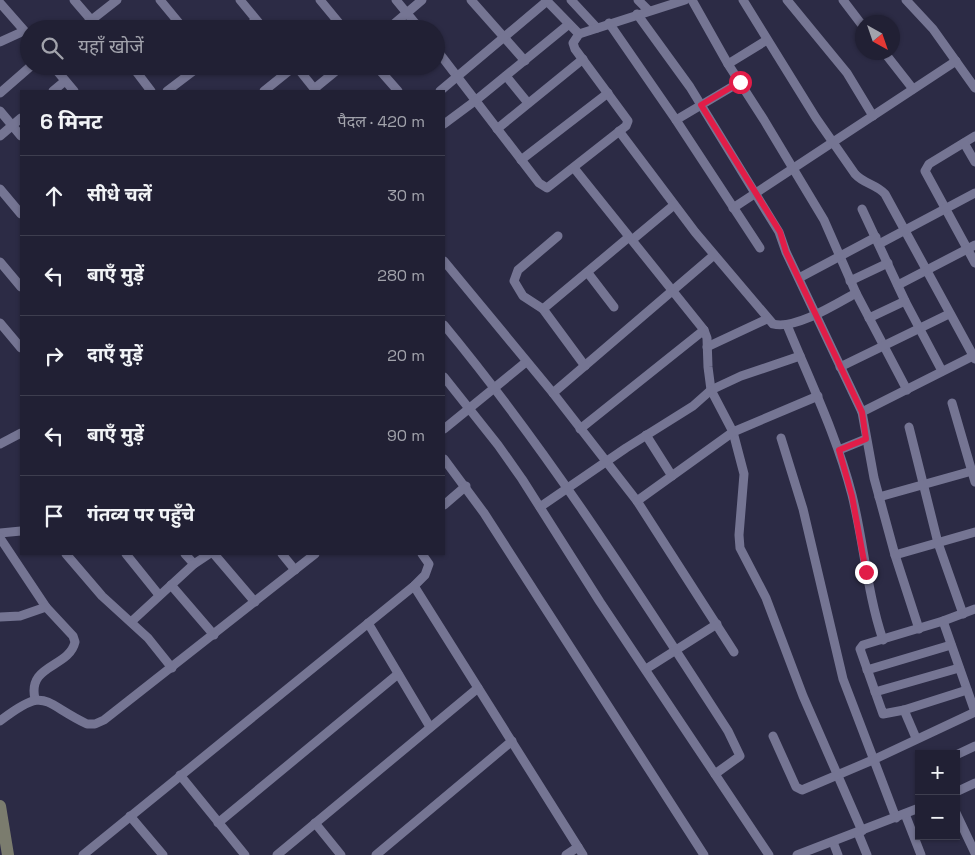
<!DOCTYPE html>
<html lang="hi">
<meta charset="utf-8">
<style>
body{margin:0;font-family:"Space Grotesk","Noto Sans Devanagari",sans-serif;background:#2d2d40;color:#f1f3f6}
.controls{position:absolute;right:15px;bottom:15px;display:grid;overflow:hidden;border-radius:0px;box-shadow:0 1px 4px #0004}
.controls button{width:45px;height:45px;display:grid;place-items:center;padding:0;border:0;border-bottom:1px solid #3e3e4f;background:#212034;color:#f1f3f6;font:25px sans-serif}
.compass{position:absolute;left:855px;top:15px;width:45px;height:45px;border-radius:50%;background:#212034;box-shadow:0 1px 4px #0004;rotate:140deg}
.stop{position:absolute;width:15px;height:15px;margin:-11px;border:4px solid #e11d48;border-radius:50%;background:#fff}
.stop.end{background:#e11d48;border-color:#fff;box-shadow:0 1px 5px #0008}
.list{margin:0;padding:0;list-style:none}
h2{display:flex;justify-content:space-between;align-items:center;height:65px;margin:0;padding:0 20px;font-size:21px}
h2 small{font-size:16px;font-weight:400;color:#a2a3ac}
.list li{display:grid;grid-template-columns:32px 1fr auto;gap:15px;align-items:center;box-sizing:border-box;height:80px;padding:0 20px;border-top:1px solid #3e3e4f}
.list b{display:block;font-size:19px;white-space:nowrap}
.list em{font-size:16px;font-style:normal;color:#a2a3ac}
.icon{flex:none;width:28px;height:28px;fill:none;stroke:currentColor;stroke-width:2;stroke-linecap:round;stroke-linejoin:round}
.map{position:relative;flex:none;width:975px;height:855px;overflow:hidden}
.search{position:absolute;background:#212034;box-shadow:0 1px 4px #0004;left:20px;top:20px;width:425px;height:55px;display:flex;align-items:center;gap:12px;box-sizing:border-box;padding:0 18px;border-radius:28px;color:#a2a3ac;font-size:19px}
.panel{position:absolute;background:#212034;box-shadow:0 1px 4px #0004;left:20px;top:90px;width:425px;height:465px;border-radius:0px}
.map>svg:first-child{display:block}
</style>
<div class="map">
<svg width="975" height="855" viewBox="0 0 975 855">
<rect width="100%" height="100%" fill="#2c2b45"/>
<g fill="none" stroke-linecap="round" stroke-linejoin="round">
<g stroke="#757593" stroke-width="9">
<path d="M74,0L99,29"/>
<path d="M160,0L184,29"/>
<path d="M240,0L264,29"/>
<path d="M320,0L344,29"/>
<path d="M396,0L420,29"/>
<path d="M471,0L525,61"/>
<path d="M571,0L597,28"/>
<path d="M638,0L648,10"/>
<path d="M692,0L728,64L764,120L824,220L856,293L907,390"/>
<path d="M743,0L816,118L855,174C864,184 876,184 885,194L975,359"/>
<path d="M787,0L847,73L873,116"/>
<path d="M843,0L862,25"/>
<path d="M906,0L933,29L975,88"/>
<path d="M0,3L29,36"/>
<path d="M637,14L690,87L779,232L786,252L862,412L874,478L895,555L919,629"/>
<path d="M609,23L676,120L760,248"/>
<path d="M80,29L117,0"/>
<path d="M245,29L256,20"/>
<path d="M388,29L422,0"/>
<path d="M579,34L685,0"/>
<path d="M0,42L24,31"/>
<path d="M436,49L539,183L547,188L626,126L628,121L575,49L573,43L579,34L546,0"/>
<path d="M884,52L913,89"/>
<path d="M728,64L767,40"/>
<path d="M53,66L74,91"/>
<path d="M132,66L151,91"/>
<path d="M296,66L316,91"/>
<path d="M376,66L398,91"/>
<path d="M506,76L528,103"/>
<path d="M314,89L342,66"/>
<path d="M53,91L65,81"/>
<path d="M167,91L200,66"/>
<path d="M264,91L295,66"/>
<path d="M440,91L547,1"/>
<path d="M0,93L31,66"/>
<path d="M0,111L21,136"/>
<path d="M676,120L740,82"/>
<path d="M444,124L475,101L569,24"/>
<path d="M497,129L583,59"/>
<path d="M619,131L695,232L773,324C795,330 836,304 856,293"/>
<path d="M0,136L21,118"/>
<path d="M975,136L929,164L925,171L975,263"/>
<path d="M964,143L975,162"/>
<path d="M521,160L608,93"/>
<path d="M574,168L704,330L707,338L708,367L711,390L733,432L744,474L739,535L740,548L766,598L803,696L862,831"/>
<path d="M0,189L21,214"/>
<path d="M733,208L956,61"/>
<path d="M862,209L905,301L942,371"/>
<path d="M558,236L518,270L514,281L523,296L543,309L585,366"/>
<path d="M632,240L674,205"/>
<path d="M879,244L975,193"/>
<path d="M444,261L553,393L637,501L734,652"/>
<path d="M0,262L21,287"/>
<path d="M588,273L614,307"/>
<path d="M799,278L876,237"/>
<path d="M850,281L888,263"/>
<path d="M898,285L975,245"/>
<path d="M543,309L629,237"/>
<path d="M869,318L905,301"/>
<path d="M0,323L21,348"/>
<path d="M444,325C549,452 638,592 728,731L740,756L715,774"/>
<path d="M787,325C810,381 837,436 852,495C864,543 867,593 883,640"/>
<path d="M707,347L767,319"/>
<path d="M840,367L949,314"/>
<path d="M444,377L498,445L522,479L600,602L769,855"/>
<path d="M553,393L714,255"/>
<path d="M952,403L975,482"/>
<path d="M862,412L975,355"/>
<path d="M909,427L938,543L963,614"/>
<path d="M444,429L526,362"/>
<path d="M580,429L704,330"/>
<path d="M646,435L672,476"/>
<path d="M781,438L803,509L843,679L896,818"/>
<path d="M0,444L21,433"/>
<path d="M839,450L866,439"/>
<path d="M444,459L484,513L704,855"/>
<path d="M879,497L972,471"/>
<path d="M637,501L733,432L818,396"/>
<path d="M444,505L466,486"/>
<path d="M540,507L626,448L693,406L711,390L741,376L800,356"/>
<path d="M0,533L21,531"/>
<path d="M0,538L46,607L73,636L75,642C69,668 27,664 35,699"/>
<path d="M66,554L102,596L148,638L172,668"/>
<path d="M126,554L159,595"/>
<path d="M185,554L194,564"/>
<path d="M214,554L255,602"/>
<path d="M282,554L295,570"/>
<path d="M895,555L975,532"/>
<path d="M171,585L214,635"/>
<path d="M414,586L583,855"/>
<path d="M0,617L20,616L46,607"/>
<path d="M943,621L975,712"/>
<path d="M131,622L194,564L209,554"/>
<path d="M368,623L430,727"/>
<path d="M646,669L717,624"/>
<path d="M867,670L951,645"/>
<path d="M967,690L904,710L883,714L860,649L863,645L943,621L975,609"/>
<path d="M875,692L959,668"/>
<path d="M904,710L916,738"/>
<path d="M0,721C47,685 41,702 87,724H95L104,720L315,554"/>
<path d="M773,736L796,787L802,790L875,759L975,712"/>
<path d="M956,755L975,746"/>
<path d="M180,775L245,855"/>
<path d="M956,792L975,783"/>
<path d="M956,813L975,853"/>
<path d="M905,814L921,855"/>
<path d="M130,816L163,855"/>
<path d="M218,823L398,674"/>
<path d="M315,823L341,855"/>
<path d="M858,833L867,855"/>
<path d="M833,842L838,855"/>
<path d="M83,855L414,586L425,575L429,564L422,554"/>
<path d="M277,855L478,688"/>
<path d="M376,855L512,741"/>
<path d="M566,855L578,847"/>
<path d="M797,855L919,808"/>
</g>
<path stroke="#7b7c6e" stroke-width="12" d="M0,806L8,855"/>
</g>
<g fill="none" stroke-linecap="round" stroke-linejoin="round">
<path stroke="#e11d48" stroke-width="6" d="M740,82L701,105L780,232L786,252L862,412L866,439L839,450L852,496L866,572"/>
</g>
</svg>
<div class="controls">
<button>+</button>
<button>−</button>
</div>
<svg class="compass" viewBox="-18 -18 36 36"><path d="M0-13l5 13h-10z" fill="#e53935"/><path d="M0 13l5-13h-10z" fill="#a2a3ac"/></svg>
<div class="stop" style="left:740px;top:82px"></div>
<div class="stop end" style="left:866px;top:572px"></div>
<div class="search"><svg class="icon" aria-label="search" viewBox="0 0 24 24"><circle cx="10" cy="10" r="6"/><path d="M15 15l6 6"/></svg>यहाँ खोजें</div>
<section class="panel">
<h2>6 मिनट<small>पैदल · 420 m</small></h2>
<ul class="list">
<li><svg class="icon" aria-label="ahead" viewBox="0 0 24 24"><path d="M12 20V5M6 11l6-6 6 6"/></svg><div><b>सीधे चलें</b></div><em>30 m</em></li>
<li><svg class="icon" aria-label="left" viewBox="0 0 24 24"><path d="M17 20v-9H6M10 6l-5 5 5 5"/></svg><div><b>बाएँ मुड़ें</b></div><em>280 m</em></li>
<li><svg class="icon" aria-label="right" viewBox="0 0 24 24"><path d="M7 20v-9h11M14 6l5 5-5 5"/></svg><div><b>दाएँ मुड़ें</b></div><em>20 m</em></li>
<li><svg class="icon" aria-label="left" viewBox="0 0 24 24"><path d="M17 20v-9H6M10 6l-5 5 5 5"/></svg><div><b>बाएँ मुड़ें</b></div><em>90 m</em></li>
<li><svg class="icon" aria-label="arrive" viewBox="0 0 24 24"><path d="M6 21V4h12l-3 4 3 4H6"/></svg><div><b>गंतव्य पर पहुँचे</b></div></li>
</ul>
</section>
</div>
